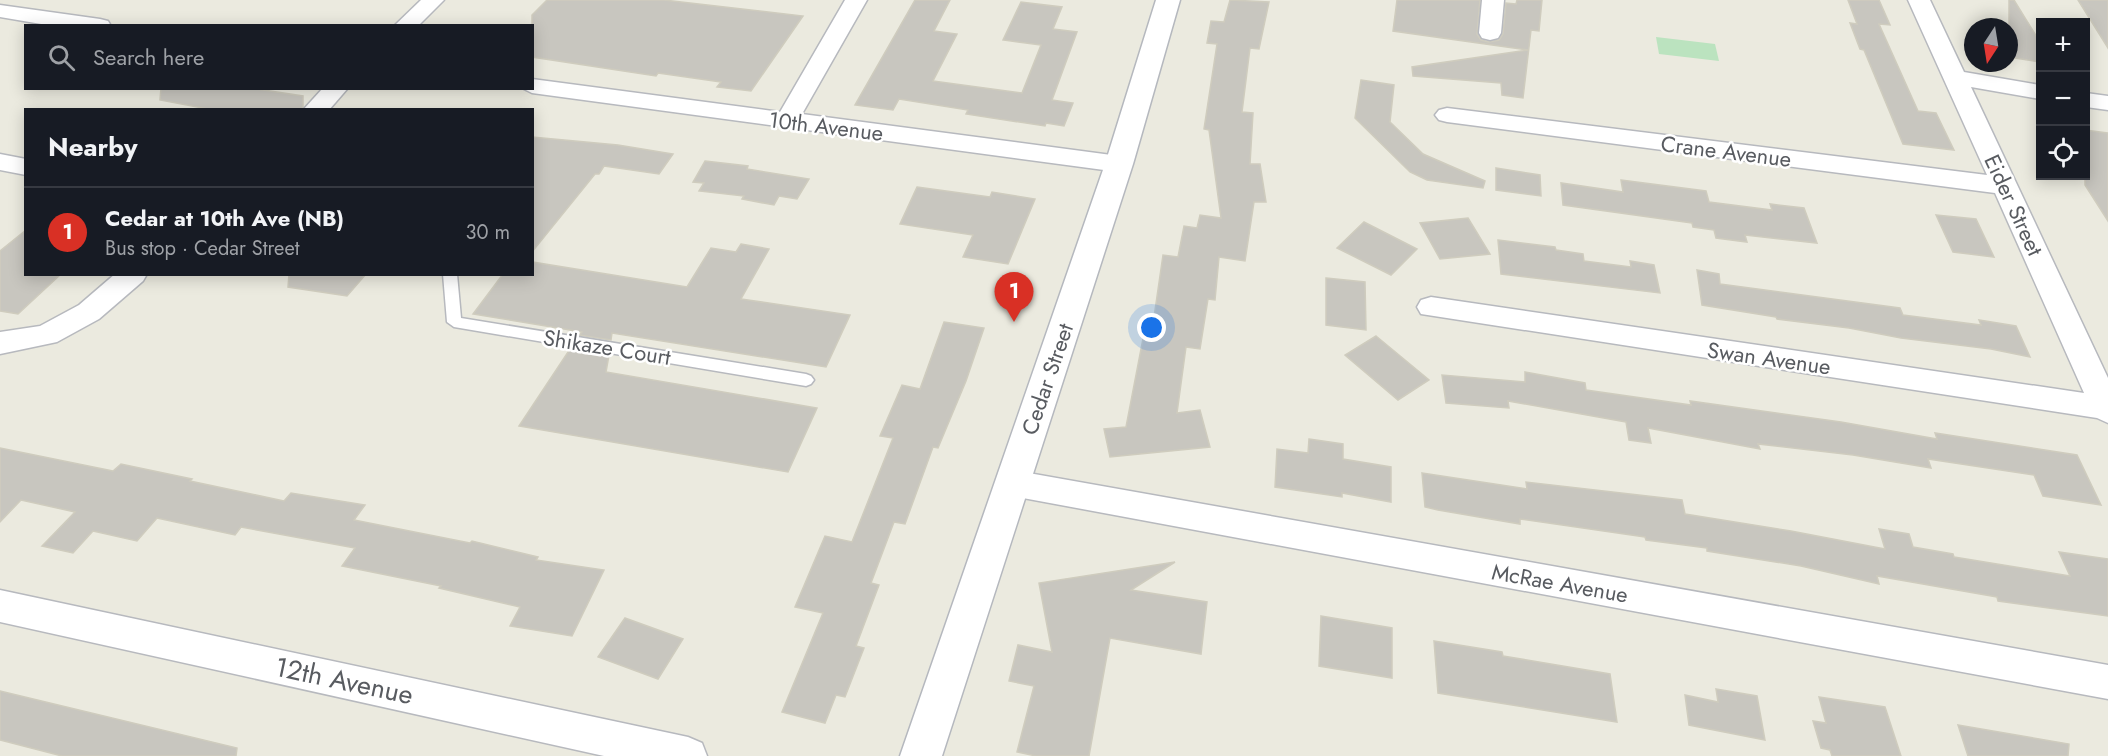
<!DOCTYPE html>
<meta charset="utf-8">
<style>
body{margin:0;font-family:Jost,sans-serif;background:#20242c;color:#f1f3f6}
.controls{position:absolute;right:18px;top:18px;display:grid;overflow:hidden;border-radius:0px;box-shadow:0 3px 15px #0003}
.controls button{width:54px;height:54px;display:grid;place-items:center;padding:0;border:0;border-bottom:2px solid #363941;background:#171b24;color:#f1f3f6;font:30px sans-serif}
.compass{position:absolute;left:1964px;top:18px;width:54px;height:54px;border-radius:50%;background:#171b24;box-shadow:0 3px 15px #0003;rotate:192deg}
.you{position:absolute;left:1152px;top:328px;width:21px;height:21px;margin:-15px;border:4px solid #fff;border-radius:50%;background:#1a73e8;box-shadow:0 0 0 9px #1a73e833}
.badge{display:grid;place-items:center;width:39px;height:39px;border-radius:50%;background:#d93025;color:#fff;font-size:20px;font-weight:700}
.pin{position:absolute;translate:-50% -50px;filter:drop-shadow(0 2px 3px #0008)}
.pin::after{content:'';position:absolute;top:32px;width:21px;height:18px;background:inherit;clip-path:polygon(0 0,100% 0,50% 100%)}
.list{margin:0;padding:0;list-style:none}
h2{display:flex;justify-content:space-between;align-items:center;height:78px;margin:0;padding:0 24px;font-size:26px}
h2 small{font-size:20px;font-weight:400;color:#9ea1a6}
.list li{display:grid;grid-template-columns:39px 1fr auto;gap:18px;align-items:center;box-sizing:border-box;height:90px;padding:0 24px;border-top:2px solid #363941}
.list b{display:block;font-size:22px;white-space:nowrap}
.list p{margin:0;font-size:20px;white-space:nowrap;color:#9ea1a6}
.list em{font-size:20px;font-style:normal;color:#9ea1a6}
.icon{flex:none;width:33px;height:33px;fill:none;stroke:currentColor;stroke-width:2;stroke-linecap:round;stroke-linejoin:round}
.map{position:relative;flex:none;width:2108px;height:756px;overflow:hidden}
.search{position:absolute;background:#171b24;box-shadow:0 3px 15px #0003;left:24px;top:24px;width:510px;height:66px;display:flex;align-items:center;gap:15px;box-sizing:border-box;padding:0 21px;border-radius:0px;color:#9ea1a6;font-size:22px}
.panel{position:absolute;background:#171b24;box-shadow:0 3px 15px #0003;left:24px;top:108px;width:510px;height:168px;border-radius:0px}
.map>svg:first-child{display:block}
</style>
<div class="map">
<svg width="2108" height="756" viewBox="0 0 2108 756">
<rect width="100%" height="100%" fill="#ebeadf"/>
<path fill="#bbe3bf" d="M1656,37L1715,44L1719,61L1659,54Z"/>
<g fill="#c8c6bf" stroke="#cfccbe" stroke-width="1.5">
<path d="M547,0H664L803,16L751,91L717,87L721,82L658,73L656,76L532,57V15Z"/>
<path d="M915,0H950L934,31L957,34L933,81L1022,93L1041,45L1003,40L1021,2L1062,7L1053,29L1077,32L1052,100L1073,103L1064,126L1046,123L1045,126L966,114L968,110L899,99L893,110L855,105Z"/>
<path d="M1230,0L1269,2L1259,49L1250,48L1242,112L1253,113L1250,164H1260L1266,202H1254L1245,261L1219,257L1215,300L1208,299L1200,349L1186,347L1177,413L1200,410L1210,447L1110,457L1104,429L1126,427L1146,323L1153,324L1163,255L1178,257L1184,226L1197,228L1200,215L1221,218L1209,130L1204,129L1217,44L1207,43L1211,21L1224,22Z"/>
<path d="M1397,0H1480L1477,34L1481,40L1489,42L1499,40L1503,34L1506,3L1516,4L1517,0H1542L1539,31L1531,30L1523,98L1502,95L1501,83L1413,76L1412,67L1528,50L1393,31Z"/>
<path d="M1848,0H1879L1890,25L1879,24L1918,111L1936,113L1954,150L1903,144L1864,50L1860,49L1850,23L1857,24Z"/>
<path d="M2009,0H2014L2040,42V62L2009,57Z"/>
<path d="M2078,0H2108V48Z"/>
<path d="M1361,80L1394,85L1390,122L1423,154L1485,181L1483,188L1427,180L1410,172L1355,118Z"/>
<path d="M161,88H250L303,96V107L301,110H213L160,100Z"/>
<path d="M2085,130L2108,133V221L2085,185Z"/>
<path d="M532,137L618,145L673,154L659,174L604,166L599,174H595L532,252Z"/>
<path d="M705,161L748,166L747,169L809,179L797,199L779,196L774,205L742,199L744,196L699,191L704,183L693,182Z"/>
<path d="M1496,168L1540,175L1541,196L1496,190Z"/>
<path d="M1621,180L1706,191L1709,202L1772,210L1770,204L1804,208L1817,243L1745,235L1747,242L1716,238L1714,230L1693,227L1692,223L1563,205L1561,183L1623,192Z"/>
<path d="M917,187L990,197L992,192L1035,199L1008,264L963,257L973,235L900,224Z"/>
<path d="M1936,215L1976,219L1994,257L1953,252Z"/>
<path d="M1468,218L1490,254L1440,259L1420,223Z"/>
<path d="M1364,222L1417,249L1391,275L1337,248Z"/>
<path d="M26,230V274H61L18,314L0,311V251Z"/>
<path d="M1498,240L1555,247L1556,250L1583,254L1584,261L1631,267L1630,261L1654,265L1660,293L1501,274Z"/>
<path d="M741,244L769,249L741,299L850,315L826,367L612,333L611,340L579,335L582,332L473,314L503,274H532V262L687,287L711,248L736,252Z"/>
<path d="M1697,270L1719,274L1720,284L1900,308L1903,315L1981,325L1979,320L2016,326L2030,357L1991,349L1901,338L1849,328L1777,319L1776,317L1702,305Z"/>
<path d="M289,274H366L347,296L288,287Z"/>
<path d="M1326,278L1365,282L1366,330L1326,325Z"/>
<path d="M944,322L984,328L966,381L938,448L933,447L905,524L894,522L871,583L879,585L856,646L864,648L845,697L836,695L825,723L782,712L823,613L795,607L825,536L852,542L893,438L880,436L902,385L920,389Z"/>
<path d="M1376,336L1429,380L1398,400L1345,355Z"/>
<path d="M570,349L609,355L606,372L817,408L788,472L519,426Z"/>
<path d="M1525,372L1585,383L1586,390L1691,405L1690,401L1841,422L1937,439L1935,433L2077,455L2101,505L2043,496L2034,475L1928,459L1931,468L1853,455L1758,444L1760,449L1648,428L1651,443L1629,440L1626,422L1508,401L1509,408L1446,403L1442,375L1525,382Z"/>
<path d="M1309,439L1343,444V459L1391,467V502L1342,493V497L1275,487L1277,449L1308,453Z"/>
<path d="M0,448L113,471L121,464L192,479L190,481L284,501L291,493L365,505L354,520L470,543L472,541L538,557L536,560L604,570L572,636L510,626L520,607L439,588L441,586L342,566L355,548L241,527L235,535L157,518L137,541L93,531L73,553L42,546L75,512L21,500L0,522Z"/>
<path d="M1422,473L1527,489L1526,482L1682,500L1685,514L1791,531L1885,549L1879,529L1909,534L1913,547L1953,554L1954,557L2070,576L2059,552L2108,559V616L1998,601L1997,597L1877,576L1879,584L1801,566L1707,551V548L1646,540L1645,537L1520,519V524L1438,510L1425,507Z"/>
<path d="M1175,562L1131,590L1207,602L1201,654L1110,638L1089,756H1036L1017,752L1034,686L1009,681L1018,645L1052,652L1039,583Z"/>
<path d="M1321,616L1392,628V678L1319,666Z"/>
<path d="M625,618L683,639L658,679L598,657Z"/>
<path d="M1434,641L1502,652L1503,656L1610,674L1617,722L1438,693Z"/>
<path d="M1716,689L1757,696L1765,740L1689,725L1685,695L1718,702Z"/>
<path d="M0,691L237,748L236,756H62L0,740Z"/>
<path d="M1819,697L1885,707L1901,756H1832L1830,750L1821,748L1813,721L1826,723Z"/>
<path d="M1958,725L2069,744L2068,756H1968Z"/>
</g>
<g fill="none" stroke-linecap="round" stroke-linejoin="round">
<g stroke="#b7b9be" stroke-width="3">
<path id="lane" d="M443,274H457L461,318L806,374L811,376L814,380L811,384L806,386L454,327L447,322Z"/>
</g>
<g stroke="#b7b9be" stroke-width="3">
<g id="street">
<path d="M421,0H444L418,26H394Z"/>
<path d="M845,0H867L802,114L1119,156L1128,158L1132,164L1128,170L1119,172L532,93L522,88H532V79L780,112Z"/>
<path d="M1482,0H1504L1501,33L1498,38L1490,40L1482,38L1479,33Z"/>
<path d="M1908,0H1930L1964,72L2040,85V99L1971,87L2108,378V423L2097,418L1421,314L1417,307L1421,300L1431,297L2084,393L1995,193L1447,122L1439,120L1435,115L1439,110L1447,108L1987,175Z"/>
<path d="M0,5L100,19L108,21L111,26H53L0,17Z"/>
<path d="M323,88H348L329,110H303Z"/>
<path d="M2086,93L2108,96V110L2086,107Z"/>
<path d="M0,154L26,159V175L0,170Z"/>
<path d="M115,274H147L143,281L99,319L57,342L0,354V332L40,326L79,305Z"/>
<path d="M1012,470L2108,665V699L1012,496L1001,492L996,483L1001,474Z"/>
<path d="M0,590L688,737L702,743L707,756H604L0,622Z"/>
</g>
</g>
<g stroke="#b5b8be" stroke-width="3">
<path id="secondary" d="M1156,0H1180L1133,164L942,756H900L1105,164Z"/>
</g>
<use href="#lane" fill="#fff" fill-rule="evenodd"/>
<use href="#street" fill="#fff" fill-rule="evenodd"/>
<use href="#secondary" fill="#fff" fill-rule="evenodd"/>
</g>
<g text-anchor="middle" stroke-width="5" stroke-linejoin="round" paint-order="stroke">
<g font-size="22" fill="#585b60" stroke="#fff">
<text transform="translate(826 126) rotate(7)" y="8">10th Avenue</text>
<text transform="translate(1726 151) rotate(7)" y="8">Crane Avenue</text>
<text transform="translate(2014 205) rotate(65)" y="8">Eider Street</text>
<text transform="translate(607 347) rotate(9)" y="8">Shikaze Court</text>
<text transform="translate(1769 358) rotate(8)" y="8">Swan Avenue</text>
<text transform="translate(1047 379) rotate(-71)" y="8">Cedar Street</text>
<text transform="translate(1560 583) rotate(10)" y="8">McRae Avenue</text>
</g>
<g font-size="27" fill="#585b60" stroke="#fff">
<text transform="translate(344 681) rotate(12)" y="9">12th Avenue</text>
</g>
</g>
</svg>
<div class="controls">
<button>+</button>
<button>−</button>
<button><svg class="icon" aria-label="locate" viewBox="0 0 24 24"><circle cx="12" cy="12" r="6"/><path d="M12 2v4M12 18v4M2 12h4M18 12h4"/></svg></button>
</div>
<svg class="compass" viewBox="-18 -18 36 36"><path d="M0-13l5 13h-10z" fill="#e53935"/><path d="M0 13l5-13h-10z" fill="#9ea1a6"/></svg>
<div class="you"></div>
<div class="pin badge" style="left:1014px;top:322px">1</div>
<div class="search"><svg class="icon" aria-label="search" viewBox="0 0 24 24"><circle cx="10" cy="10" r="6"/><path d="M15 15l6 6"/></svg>Search here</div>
<section class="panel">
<h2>Nearby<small></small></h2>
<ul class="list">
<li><span class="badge">1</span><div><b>Cedar at 10th Ave (NB)</b><p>Bus stop · Cedar Street</p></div><em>30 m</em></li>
</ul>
</section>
</div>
